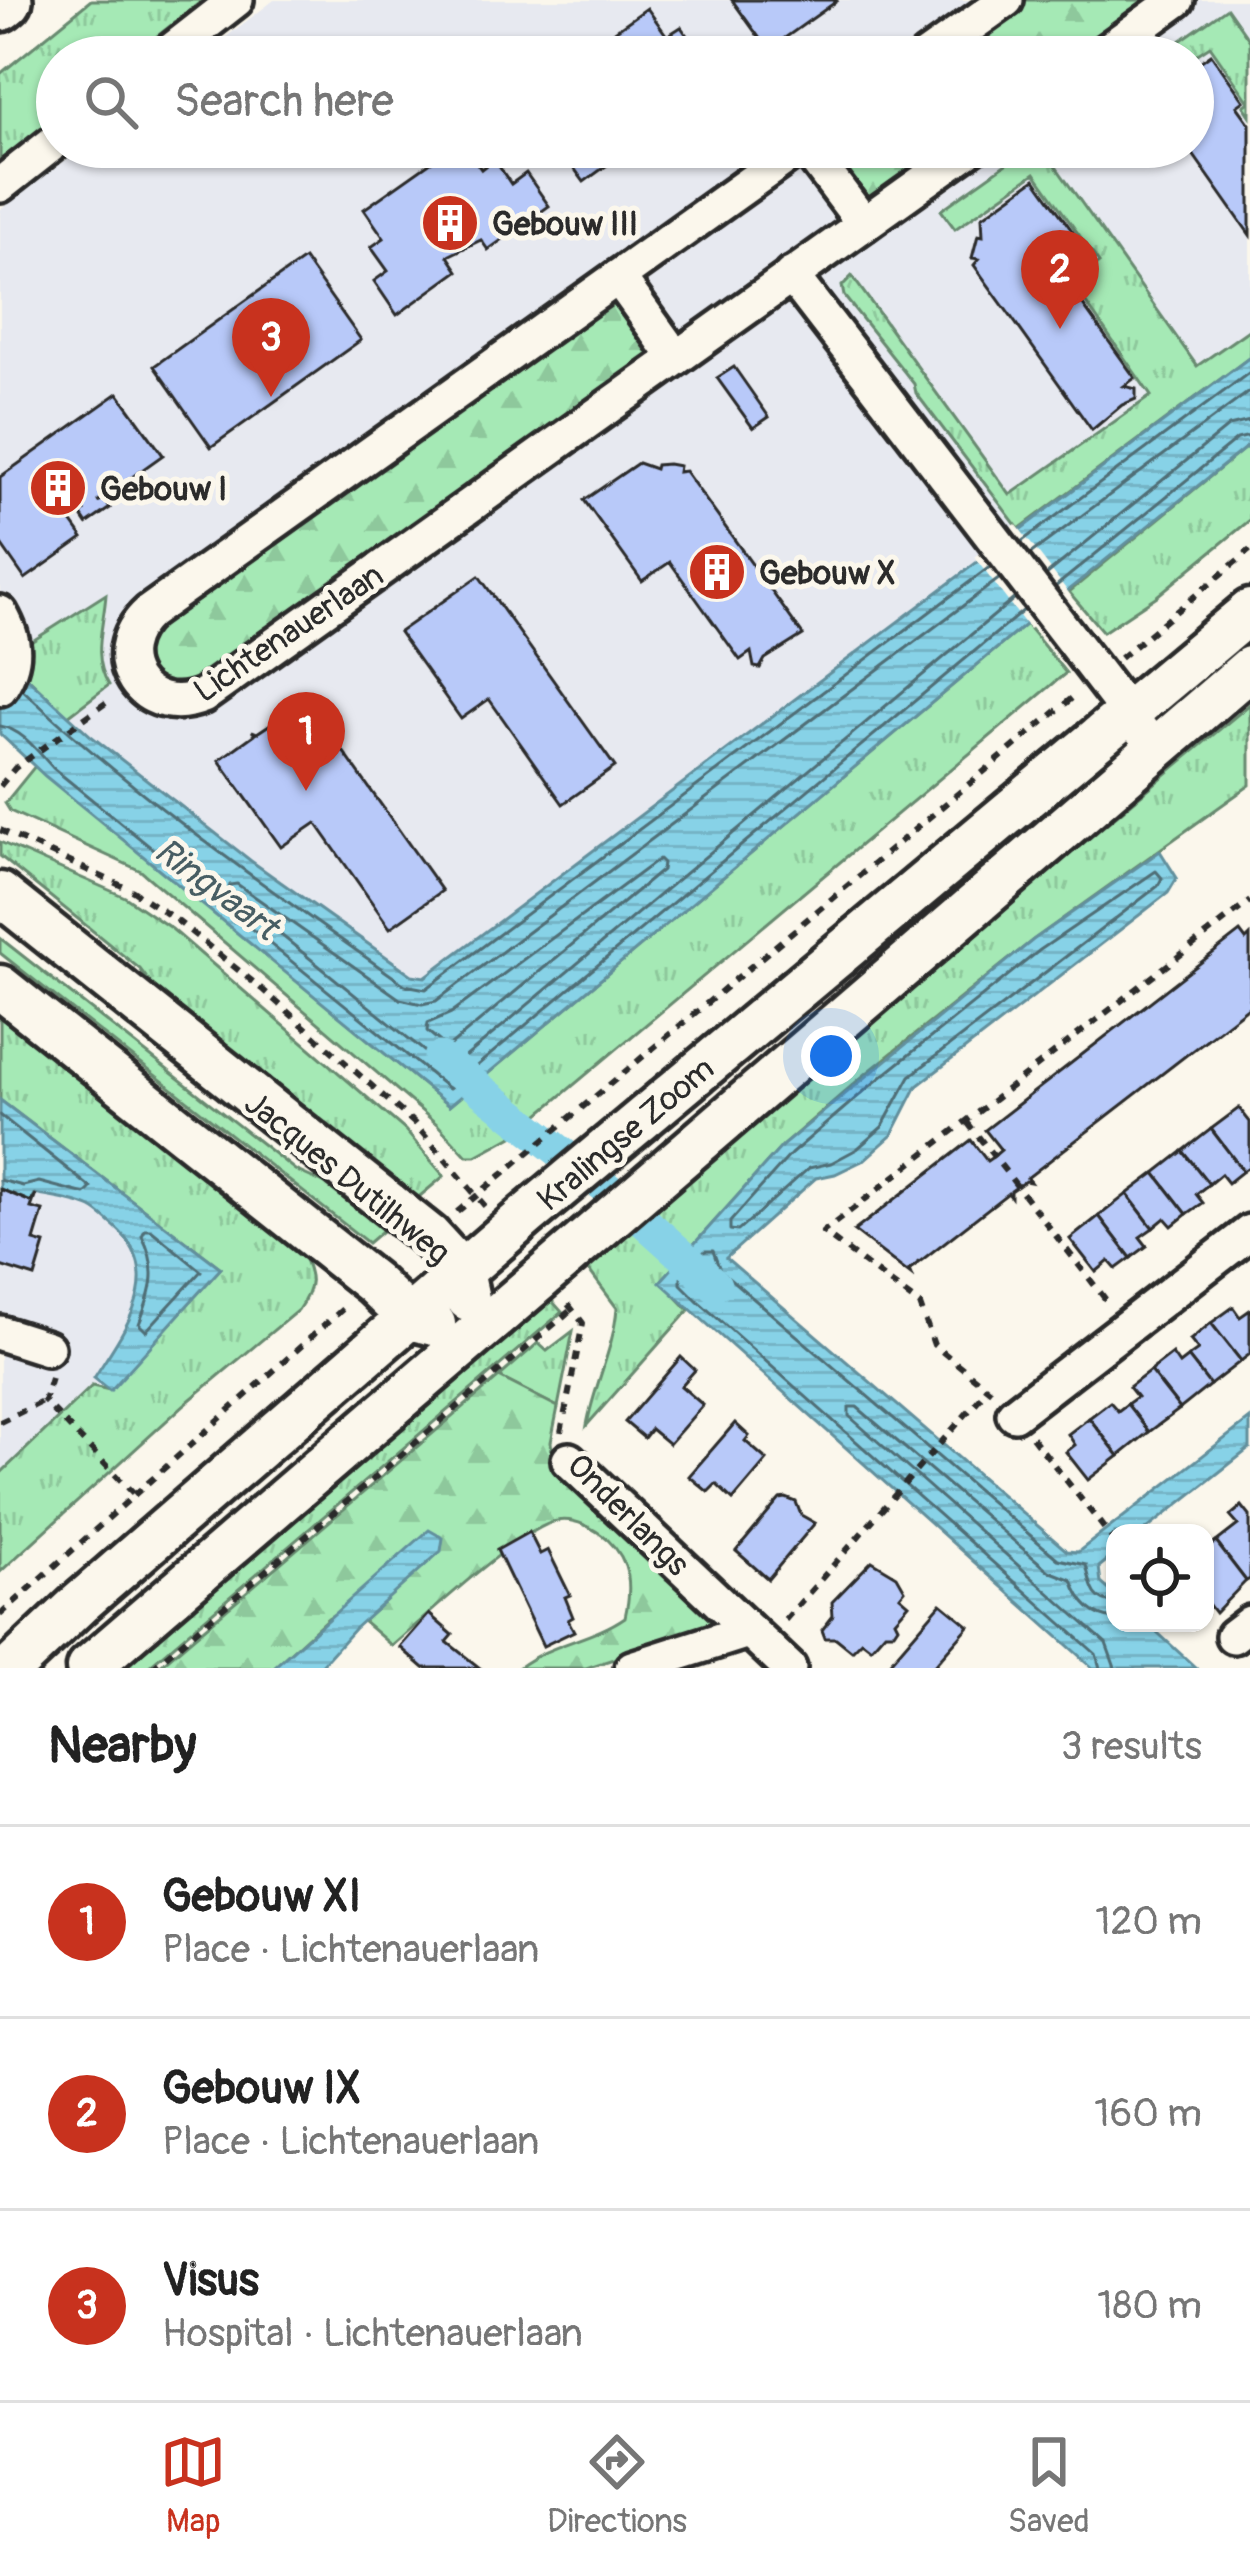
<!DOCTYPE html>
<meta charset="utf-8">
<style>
body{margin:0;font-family:Pangolin,sans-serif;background:#f2f2f2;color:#222}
.controls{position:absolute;right:36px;bottom:36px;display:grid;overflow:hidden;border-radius:24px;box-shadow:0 3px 9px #0004}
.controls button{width:108px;height:108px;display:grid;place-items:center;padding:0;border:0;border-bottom:3px solid #e0e0e0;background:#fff;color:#222;font:60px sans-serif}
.you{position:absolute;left:831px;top:1056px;width:42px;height:42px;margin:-30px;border:9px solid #fff;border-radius:50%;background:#1a73e8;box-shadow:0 0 0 18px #1a73e833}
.badge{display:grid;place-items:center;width:78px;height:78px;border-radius:50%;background:#c8321e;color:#fff;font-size:39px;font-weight:700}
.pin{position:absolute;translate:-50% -99px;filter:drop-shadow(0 3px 6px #0008)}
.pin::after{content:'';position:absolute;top:63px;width:42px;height:36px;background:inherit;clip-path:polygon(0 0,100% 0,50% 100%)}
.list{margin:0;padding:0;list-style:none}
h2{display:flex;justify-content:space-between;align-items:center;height:156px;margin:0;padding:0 48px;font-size:51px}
h2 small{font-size:39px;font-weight:400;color:#767676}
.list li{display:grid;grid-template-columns:78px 1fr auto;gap:36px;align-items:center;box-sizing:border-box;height:192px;padding:0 48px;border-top:3px solid #e0e0e0}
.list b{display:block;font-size:45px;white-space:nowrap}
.list p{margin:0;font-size:39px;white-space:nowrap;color:#767676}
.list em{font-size:39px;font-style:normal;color:#767676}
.icon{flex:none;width:66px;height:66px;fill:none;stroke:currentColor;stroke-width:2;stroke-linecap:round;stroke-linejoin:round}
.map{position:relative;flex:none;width:1250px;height:1668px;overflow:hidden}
.search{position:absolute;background:#fff;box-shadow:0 3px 9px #0004;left:36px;right:36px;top:36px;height:132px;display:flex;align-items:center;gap:30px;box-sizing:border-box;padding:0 42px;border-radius:66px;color:#767676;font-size:45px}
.sheet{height:732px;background:#fff}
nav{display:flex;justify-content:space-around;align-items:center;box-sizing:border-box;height:168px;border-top:3px solid #e0e0e0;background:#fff;font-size:33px;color:#767676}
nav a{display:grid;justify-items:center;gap:6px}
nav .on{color:#c8321e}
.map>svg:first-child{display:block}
</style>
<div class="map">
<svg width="1250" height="1668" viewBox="0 0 1250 1668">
<defs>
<pattern id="grass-tufts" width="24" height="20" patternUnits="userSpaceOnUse" patternTransform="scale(3)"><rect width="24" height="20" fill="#a5e9b5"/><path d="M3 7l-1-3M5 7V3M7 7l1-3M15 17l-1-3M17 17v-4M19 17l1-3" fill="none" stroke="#8ec89c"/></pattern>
<pattern id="forest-firs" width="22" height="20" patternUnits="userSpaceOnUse" patternTransform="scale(3)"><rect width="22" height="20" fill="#a5e9b5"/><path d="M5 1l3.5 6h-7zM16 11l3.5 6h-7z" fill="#8ec89c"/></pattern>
<pattern id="water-rules" width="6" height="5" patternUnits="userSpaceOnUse" patternTransform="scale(3)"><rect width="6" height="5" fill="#87d2e7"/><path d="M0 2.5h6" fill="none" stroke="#75b4c6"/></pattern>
</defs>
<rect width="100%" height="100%" fill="#fbf7ec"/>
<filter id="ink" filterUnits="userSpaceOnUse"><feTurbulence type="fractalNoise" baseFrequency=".00833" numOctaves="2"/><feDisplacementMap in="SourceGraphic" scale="24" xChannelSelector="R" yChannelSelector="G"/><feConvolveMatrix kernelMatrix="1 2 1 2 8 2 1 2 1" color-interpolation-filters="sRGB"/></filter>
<g filter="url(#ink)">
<g fill="#e7e9f0">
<path d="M274,0H1250V392L421,1010L16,690L0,611V210L83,147H1193V57H200Z"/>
<path d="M0,1072L264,1295L0,1563Z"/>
</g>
<g fill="url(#grass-tufts)" stroke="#688a70" stroke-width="3">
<path d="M91,0H203L131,57H57V115L0,160V74Z"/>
<path d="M1227,8L1250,41V115L1244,106L1249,102L1210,46L1193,57H1157Z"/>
<path d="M1030,147H1042L1197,366L1250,329V357L1019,529L916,393L914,384L844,296L842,286L852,276L1010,495L1151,396L1072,283L1099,263L1035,173L955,229L941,210Z"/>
<path d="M1250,444V520L1157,596L1103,632L1069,592Z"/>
<path d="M106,594C104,626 91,656 109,685L68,716L26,676V645Z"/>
<path d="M1026,624L1066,673L514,1135L476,1156H467L437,1124L141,871L10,811L5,803L35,766L449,1106Z"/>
<path d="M1250,704V785L1033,940L862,1077L783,1145L661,1281L689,1310L587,1425C594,1385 614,1348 617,1308L582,1261Z"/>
<path d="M0,842L125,897L172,929L405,1130L444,1176L414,1201L163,1000L140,969L0,856Z"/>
<path d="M0,938L295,1170L339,1190L388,1226L368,1243L0,953Z"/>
<path d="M0,996L301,1250C313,1276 315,1286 298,1310L185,1404L0,1572V1474L92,1386L110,1390L221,1268L0,1100Z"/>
<path d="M546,1294L562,1312L147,1668H109Z"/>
<path d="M573,1331L558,1407L499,1377L538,1343L547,1351Z"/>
</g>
<g fill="url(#forest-firs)" stroke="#688a70" stroke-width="3">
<path d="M1023,0H1162L1082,57H943Z"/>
<path d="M834,147H955L882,200L859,194L832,155Z"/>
<path d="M604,299L628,304L654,342L649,367L195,690H168L148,672L140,649L150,623Z"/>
<path d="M499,1377L558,1407L551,1442L553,1459L714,1616L712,1627L586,1668H518C551,1643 592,1640 625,1617C632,1587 631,1562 608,1540C595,1529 575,1517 557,1521C521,1528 424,1619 392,1646L363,1621L440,1551L328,1618L273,1668H157Z"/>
</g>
<g fill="url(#water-rules)" stroke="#628f9c" stroke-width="3">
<path d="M1250,357V444L1026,624L449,1106L45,776L0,734V653L91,736L251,861L412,975L425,977Z"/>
<path d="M1160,851L1177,878L1168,893L917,1086L892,1135L864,1160L835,1174L816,1178L726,1258L1067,1551L1078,1552L1250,1419V1448L1142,1533H1115V1554L1099,1567L1101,1583L1115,1595V1623H1147L1196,1668H1093L660,1282L783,1145L1033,940Z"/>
<path d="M0,1100L221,1268L110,1391L94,1378C125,1328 169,1275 114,1226C107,1220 99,1212 91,1208C75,1200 52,1198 35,1194L31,1202L0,1189Z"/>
<path d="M429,1530L443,1538L441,1551L354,1629L319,1668H273Z"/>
</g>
<path fill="#fbf7ec" d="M1016,524L1072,597L1029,629L974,557Z"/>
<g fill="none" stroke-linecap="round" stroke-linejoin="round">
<g stroke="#506e76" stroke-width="3">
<path d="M1021,542L1250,372"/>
<path d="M1030,554L1250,391"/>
<path d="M1046,575L1229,426L1250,421"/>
<path d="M1000,578L436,1001L422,1004L400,999L237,884L230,885L228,892L445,1068L451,1069L1015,598"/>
<path d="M1055,587L1237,439L1250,436"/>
<path d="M22,689C139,800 274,892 405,985L426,989L991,566"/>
<path d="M0,726C22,729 38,752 53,768L449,1089L1024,610"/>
<path d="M659,859L663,863L662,870L451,1045L445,1046L427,1031L428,1023L451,1013Z"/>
<path d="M1156,871L1162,878L1158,886L910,1076L882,1127L857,1149L831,1163L809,1168L738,1231L730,1230V1222L791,1154L870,1086L1040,950Z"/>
<path d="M0,1115L91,1188L85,1194L39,1182L23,1186L0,1180"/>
<path d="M145,1230H151L201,1271L146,1331L139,1324C152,1291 159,1269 142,1236Z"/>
<path d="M1115,1619C1091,1617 1079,1601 1072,1580L1049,1571L857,1407H849V1416L1106,1643L1115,1668"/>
<path d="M1100,1668L1096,1654L698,1301L681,1284V1277L705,1251H713L720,1270L1058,1559L1086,1565C1091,1583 1091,1602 1115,1603"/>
</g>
<path stroke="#87d2e7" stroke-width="33" d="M440,1058L608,1189L715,1285"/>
</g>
<g fill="#b8c9f9" stroke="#2b2b2b" stroke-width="3">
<path d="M732,0H836L837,1L768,50Z"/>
<path d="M647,8L667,36L681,27L698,51L712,40L724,57H578Z"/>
<path d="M1211,54L1244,101L1237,106L1250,124V235L1188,147H1193V67Z"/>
<path d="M452,147H465L481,169L494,159L511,184L526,173L549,206L488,250L481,240L448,256L458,271L397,315L374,281L388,271L371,247L384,238L364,209Z"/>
<path d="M563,147H632L584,182L560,149Z"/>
<path d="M1035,179L1093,260L1065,280L1135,378L1124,386L1136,389V399L1122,405L1092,430L974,265L979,259L972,258L978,235L983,236L982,217Z"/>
<path d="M304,259L361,340L211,447L154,366Z"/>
<path d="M734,367L769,417L753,428L717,378Z"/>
<path d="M118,393L163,455L97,502L104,499L110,508L87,524L81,515L86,510L71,521L83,538L25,579L0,543V477Z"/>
<path d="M638,463L655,469L656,465L668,464L679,466L678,472L685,471L803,635L765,659L760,668L754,667L751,652L740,660L670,562L642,581L584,500Z"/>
<path d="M479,576L615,767L563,804L489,699L461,719L399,632Z"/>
<path d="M313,694L323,709L317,714L442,891L390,928L316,823L281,847L219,760L255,734L252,731L257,733L275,721L274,716L276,720Z"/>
<path d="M1240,932L1246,940L1250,936V1006L1027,1178L1030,1182L1025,1181L1011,1191V1197L1008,1193L909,1270L911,1275L854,1231L971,1140L987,1161L994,1156L1001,1150L985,1130Z"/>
<path d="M1239,1108L1250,1122V1166L1243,1171L1211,1129Z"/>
<path d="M1211,1129L1243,1171L1228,1183L1221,1174L1209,1184L1183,1151Z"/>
<path d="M1183,1151L1209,1184L1196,1194L1203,1203L1187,1214L1155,1173Z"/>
<path d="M1155,1173L1187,1214L1172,1226L1165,1218L1153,1228L1127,1194Z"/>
<path d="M0,1189L31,1202L36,1194L31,1208L43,1211L34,1241L45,1244L35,1277L0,1266Z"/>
<path d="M1127,1194L1153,1228L1140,1237L1147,1246L1131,1258L1099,1216Z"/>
<path d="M1099,1216L1131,1258L1116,1269L1109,1261L1096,1272L1070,1239Z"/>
<path d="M1233,1307L1240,1317L1250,1310V1354L1241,1361L1211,1323Z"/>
<path d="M1211,1323L1241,1361L1210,1385L1188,1357L1198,1350L1190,1340Z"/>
<path d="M1172,1354L1179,1364L1188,1357L1210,1385L1180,1409L1150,1371Z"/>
<path d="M681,1357L695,1370L681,1386L703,1405L669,1444L651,1429L644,1438L625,1422Z"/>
<path d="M1150,1371L1180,1409L1149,1432L1127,1404L1137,1397L1129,1387Z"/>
<path d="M1110,1402L1118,1411L1127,1404L1149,1432L1119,1456L1089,1418Z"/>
<path d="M1089,1418L1119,1456L1088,1480L1066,1452L1075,1445L1068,1434Z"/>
<path d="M735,1423L749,1436L745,1441L767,1460L733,1500L716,1484L708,1492L689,1476Z"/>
<path d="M786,1498L796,1502L801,1515L815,1523L768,1579L736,1551L780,1499Z"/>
<path d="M1242,1506L1250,1516V1579L1246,1581L1216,1542L1238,1525L1230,1516Z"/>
<path d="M529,1532L540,1554L548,1550L570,1595L565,1597L573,1617L568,1620L574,1631L543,1646L497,1550Z"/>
<path d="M1216,1542L1246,1581L1215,1613L1205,1600V1550Z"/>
<path d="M872,1561L897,1576L905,1590L900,1596L909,1604L895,1620L898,1626L894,1632H885L871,1648L862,1641L852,1651L836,1638H825L822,1630L833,1616L832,1602Z"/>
<path d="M941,1603L969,1626L932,1668H885Z"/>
<path d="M429,1614L453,1635L447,1642L480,1668H424L400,1647Z"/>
</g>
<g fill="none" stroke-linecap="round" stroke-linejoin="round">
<g stroke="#2b2b2b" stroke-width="42">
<g id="minor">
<path d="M163,57L236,0"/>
<path d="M926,57L1006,0"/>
<path d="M1098,57L1177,0"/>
<path d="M800,147L149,612C100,656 143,721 203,696L972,147"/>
<path d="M806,147L864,224"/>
<path d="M0,185L57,140"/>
<path d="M791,275L1154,747"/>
<path d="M618,277L676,358"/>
<path d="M0,613C16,641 18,660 0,688"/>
<path d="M0,1333L47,1348"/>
<path d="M1014,1414L1250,1232"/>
<path d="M569,1460L789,1668"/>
<path d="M1233,1636L1250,1623"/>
<path d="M632,1668L748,1631"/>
</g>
</g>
<g stroke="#2b2b2b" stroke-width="51">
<g id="major">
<path d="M0,894L429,1236L462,1272L468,1299"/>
<path d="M0,987L373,1283L409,1318L434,1324"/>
<path d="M11,1668L79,1604L527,1215L1250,611"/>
<path d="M88,1668L1250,668"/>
</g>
</g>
<g stroke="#2b2b2b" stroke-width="60">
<path id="highway" d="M0,5L6,0"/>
</g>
<g stroke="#2b2b2b" stroke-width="6" stroke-dasharray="9 9" stroke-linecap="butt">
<path d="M1120,658L1250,550"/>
<path d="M0,786L15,768L110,700"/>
<path d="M0,830L133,891L175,919L263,990L414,1123L485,1206"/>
<path d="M967,1122L1110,1305"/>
<path d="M457,1212L1078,693"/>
<path d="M51,1378L44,1401L133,1493"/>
<path d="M991,1391L934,1345L920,1305L823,1232L1250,901"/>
<path d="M0,1422L44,1401"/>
<path d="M561,1432L583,1323L567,1303"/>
<path d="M1032,1437L1115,1542"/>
<path d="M0,1615L346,1306"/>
<path d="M785,1620L989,1388"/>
<path d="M152,1668L572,1309"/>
</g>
<use href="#minor" stroke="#fbf7ec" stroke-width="33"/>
<use href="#major" stroke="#fbf7ec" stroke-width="42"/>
<use href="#highway" stroke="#fbf7ec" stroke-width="51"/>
</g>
</g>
<defs>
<g id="building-disc" transform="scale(3)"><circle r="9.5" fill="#c8321e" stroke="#fbf7ec"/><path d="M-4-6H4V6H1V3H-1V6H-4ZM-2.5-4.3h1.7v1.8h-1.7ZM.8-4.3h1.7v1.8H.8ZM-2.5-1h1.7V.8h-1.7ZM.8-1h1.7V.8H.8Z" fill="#fff"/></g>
</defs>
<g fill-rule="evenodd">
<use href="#building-disc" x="450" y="223"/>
<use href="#building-disc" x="58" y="488"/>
<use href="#building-disc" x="717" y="572"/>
</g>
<g text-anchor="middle" stroke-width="10" stroke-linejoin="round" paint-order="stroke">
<g font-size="33" font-weight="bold" fill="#2b2b2b" stroke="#fbf7ec" text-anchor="start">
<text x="492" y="235">Gebouw III</text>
<text x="100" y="500">Gebouw I</text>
<text x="759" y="584">Gebouw X</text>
</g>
<g font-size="33" fill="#2b2b2b" stroke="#fbf7ec">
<text transform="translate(288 632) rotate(-34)" y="12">Lichtenauerlaan</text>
<text transform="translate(625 1133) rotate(-40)" y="12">Kralingse Zoom</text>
<text transform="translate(348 1177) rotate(39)" y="12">Jacques Dutilhweg</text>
<text transform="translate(629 1514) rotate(45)" y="12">Onderlangs</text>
</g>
<g font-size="36" font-style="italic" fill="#475d63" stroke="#fbf7ec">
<text transform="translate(217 888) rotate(37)" y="13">Ringvaart</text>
</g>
</g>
</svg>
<div class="controls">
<button><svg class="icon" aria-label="locate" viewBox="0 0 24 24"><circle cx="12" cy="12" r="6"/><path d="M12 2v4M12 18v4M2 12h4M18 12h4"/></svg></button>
</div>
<div class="you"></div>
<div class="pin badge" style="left:306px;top:791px">1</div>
<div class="pin badge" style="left:1060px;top:329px">2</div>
<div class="pin badge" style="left:271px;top:397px">3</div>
<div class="search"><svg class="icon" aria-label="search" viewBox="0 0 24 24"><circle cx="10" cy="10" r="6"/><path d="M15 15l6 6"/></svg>Search here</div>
</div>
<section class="sheet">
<h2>Nearby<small>3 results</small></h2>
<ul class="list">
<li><span class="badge">1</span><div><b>Gebouw XI</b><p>Place · Lichtenauerlaan</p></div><em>120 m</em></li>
<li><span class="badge">2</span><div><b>Gebouw IX</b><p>Place · Lichtenauerlaan</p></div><em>160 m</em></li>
<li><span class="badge">3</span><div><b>Visus</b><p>Hospital · Lichtenauerlaan</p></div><em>180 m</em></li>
</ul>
</section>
<nav>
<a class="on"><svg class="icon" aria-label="map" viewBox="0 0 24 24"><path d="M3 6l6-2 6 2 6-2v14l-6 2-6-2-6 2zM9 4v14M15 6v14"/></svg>Map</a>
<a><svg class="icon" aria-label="directions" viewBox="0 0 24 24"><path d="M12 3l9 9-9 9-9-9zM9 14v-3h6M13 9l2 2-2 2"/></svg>Directions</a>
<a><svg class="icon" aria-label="saved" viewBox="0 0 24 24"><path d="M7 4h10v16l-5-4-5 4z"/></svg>Saved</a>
</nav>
